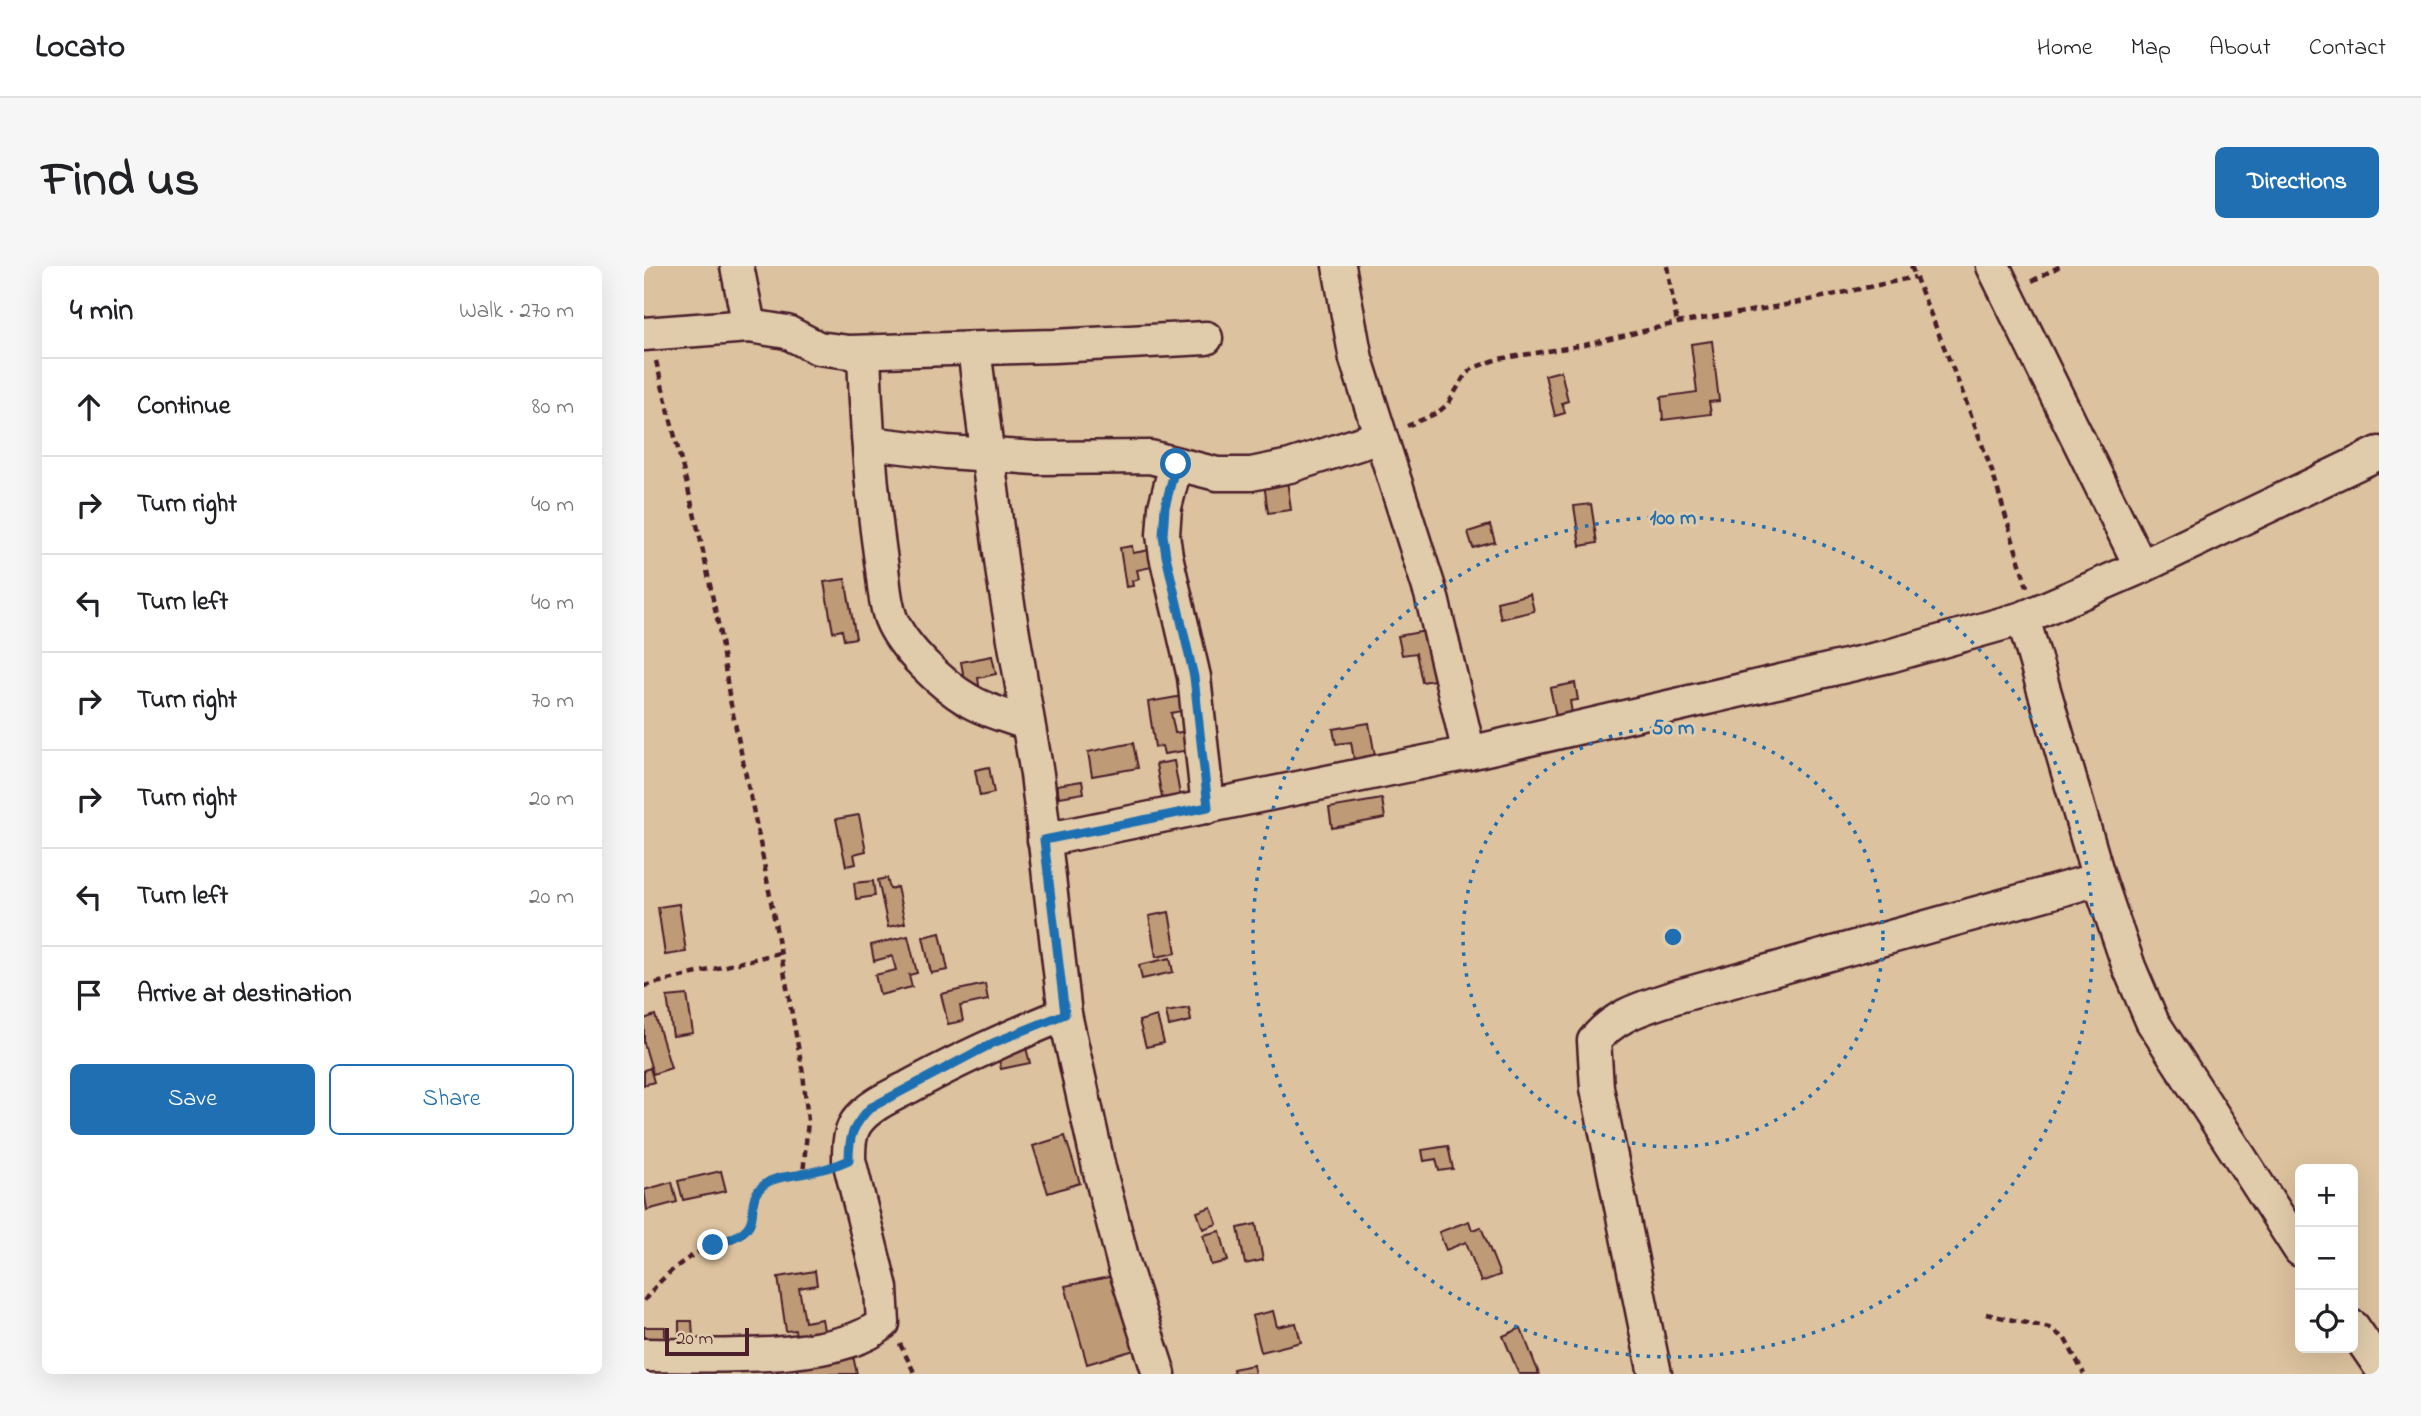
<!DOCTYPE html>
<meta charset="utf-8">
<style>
body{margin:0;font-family:"Indie Flower",sans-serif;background:#f6f6f6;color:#202124}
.controls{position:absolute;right:21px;bottom:21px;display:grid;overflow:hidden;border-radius:10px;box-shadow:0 7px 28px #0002}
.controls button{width:63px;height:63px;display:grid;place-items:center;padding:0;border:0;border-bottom:2px solid #e0e0e0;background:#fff;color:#202124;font:35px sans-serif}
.scale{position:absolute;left:21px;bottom:18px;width:84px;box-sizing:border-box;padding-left:7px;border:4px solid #4a1f2b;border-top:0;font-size:19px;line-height:24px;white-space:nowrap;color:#4a1f2b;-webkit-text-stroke:5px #e0cbaa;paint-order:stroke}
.stop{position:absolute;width:21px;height:21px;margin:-16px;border:5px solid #1f6fb2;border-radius:50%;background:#fff}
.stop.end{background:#1f6fb2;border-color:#fff;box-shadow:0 2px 7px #0008}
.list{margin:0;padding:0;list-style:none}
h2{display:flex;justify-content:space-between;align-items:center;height:91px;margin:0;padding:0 28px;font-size:30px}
h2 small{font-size:23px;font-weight:400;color:#757577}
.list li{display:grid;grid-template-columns:46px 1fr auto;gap:21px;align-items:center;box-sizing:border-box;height:98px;padding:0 28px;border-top:2px solid #e0e0e0}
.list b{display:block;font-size:26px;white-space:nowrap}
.list em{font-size:23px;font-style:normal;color:#757577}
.actions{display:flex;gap:14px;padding:21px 28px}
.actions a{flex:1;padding:16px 0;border:2px solid #1f6fb2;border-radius:10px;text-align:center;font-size:24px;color:#1f6fb2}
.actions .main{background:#1f6fb2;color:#fff}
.icon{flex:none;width:38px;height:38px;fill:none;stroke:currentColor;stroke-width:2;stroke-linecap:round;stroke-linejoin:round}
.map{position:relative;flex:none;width:1735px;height:1108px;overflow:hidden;border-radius:10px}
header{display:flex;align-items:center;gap:42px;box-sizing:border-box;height:98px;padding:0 35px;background:#fff;border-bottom:2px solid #e0e0e0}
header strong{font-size:33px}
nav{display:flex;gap:38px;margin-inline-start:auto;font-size:24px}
.intro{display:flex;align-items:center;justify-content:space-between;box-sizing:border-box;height:168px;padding:0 42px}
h1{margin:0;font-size:49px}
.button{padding:18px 32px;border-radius:10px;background:#1f6fb2;color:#fff;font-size:24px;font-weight:700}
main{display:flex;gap:42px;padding:0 42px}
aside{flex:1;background:#fff;border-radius:10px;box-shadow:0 7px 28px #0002}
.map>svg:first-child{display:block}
</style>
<header>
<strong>Locato</strong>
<nav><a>Home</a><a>Map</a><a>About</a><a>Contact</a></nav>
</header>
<div class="intro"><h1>Find us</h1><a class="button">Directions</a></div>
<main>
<aside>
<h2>4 min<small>Walk · 270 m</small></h2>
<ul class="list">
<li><svg class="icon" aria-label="ahead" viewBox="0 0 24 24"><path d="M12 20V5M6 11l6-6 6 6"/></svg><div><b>Continue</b></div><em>80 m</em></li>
<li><svg class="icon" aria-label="right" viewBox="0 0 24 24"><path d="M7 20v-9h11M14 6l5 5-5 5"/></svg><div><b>Turn right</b></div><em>40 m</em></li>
<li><svg class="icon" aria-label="left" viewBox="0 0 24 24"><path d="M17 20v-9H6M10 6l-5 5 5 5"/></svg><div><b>Turn left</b></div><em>40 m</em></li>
<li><svg class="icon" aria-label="right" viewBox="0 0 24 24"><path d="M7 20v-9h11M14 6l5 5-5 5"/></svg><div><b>Turn right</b></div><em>70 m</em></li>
<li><svg class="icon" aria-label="right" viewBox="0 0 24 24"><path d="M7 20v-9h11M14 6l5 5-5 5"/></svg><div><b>Turn right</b></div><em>20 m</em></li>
<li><svg class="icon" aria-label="left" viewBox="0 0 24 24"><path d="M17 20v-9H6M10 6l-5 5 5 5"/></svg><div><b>Turn left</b></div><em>20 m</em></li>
<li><svg class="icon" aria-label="arrive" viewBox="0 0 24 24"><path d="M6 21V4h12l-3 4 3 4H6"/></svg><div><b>Arrive at destination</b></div></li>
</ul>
<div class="actions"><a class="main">Save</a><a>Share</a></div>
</aside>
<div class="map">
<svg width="1735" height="1108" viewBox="0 0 1735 1108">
<rect width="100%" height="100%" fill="#dcc29e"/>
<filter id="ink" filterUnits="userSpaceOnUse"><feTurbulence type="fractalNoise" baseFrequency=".0143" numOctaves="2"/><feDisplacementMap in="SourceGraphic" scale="14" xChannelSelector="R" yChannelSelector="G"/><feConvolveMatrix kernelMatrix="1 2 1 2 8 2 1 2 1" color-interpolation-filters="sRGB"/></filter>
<g filter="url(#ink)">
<g fill="#be9a77" stroke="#4a1f2b" stroke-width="2">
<path d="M1068,75L1075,135L1065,136L1067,148L1019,154L1017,131L1053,126L1047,78Z"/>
<path d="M917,105L924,135L918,137L921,147L911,150L901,109Z"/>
<path d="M643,214L647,244L624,247L620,217Z"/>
<path d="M947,238L953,277L936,280L930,240Z"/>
<path d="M846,259L851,276L829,282L824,266Z"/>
<path d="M488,280L489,287L506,284L508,301L493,304L495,313L488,315L489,320L482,321L476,282Z"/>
<path d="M201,313L212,372L200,374L198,364L189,366L180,316Z"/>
<path d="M886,328L890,345L857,353L853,336Z"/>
<path d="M787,364L796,413L778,416L772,387L758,389L754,370Z"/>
<path d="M348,390L352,408L334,412L336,426L323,429L317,396Z"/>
<path d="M931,417L934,434L926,435L928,447L912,450L906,422Z"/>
<path d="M539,430L541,444L527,447L531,467L549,464L552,483L520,488L518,480L511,481L504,436Z"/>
<path d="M725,457L731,490L710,494L707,476L692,478L689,463Z"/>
<path d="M489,477L494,502L448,510L444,486Z"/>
<path d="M530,495L536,529L518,532L512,498Z"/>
<path d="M345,501L350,527L336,530L331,504Z"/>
<path d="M438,515L440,527L415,531L413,519Z"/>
<path d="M738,533L741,552L688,562L685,542Z"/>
<path d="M215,549L222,585L210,588L212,598L202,600L192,553Z"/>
<path d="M243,612L246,623L253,621L261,657L244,661L234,614Z"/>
<path d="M229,615L231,630L212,633L210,617Z"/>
<path d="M35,638L42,686L21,689L14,641Z"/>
<path d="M525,646L532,687L512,691L505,650Z"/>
<path d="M296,667L304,704L287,707L279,671Z"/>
<path d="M264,670L273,707L265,709L268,721L236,729L231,709L252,704L248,690L230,695L227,679Z"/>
<path d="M526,692L529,706L498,713L495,699Z"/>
<path d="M341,718L344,734L316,740L319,755L304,758L297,728Z"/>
<path d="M43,729L49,767L29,770L23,731Z"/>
<path d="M545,742L547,755L525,760L522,746Z"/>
<path d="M11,749L27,802L9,808L0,777V753Z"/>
<path d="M513,750L520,777L502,781L495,755Z"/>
<path d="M381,778L386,797L357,803L353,785Z"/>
<path d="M6,802L10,816L0,819V804Z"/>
<path d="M421,870L436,917L404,927L389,880Z"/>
<path d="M804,880L809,903L795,905L792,893L780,895L778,884Z"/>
<path d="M77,905L82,925L39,934L34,915Z"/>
<path d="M28,916L33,936L3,944L0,924Z"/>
<path d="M567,941L573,958L559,963L553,946Z"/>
<path d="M825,955L828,964L837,961L856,1009L837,1016L822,976L802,984L795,966Z"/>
<path d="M612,958L619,994L601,998L594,962Z"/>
<path d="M576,965L584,995L567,999L559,969Z"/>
<path d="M171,1005L173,1019L155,1022L161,1056L178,1053L181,1070L153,1074L151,1064L142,1065L134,1011Z"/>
<path d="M470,1010L497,1082L443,1098L421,1020Z"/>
<path d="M629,1045L633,1061L652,1057L657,1076L617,1086L608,1050Z"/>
<path d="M35,1055H48L49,1073L35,1072Z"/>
<rect x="0" y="1061" width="21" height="15"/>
<path d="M877,1062L895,1108H875L859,1070Z"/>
<path d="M209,1090L213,1108H155L153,1101Z"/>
<path d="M141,1097L144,1108H128L126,1101Z"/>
<path d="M609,1099L611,1108H590L589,1103Z"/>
</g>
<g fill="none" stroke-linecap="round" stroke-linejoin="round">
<g stroke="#4a1f2b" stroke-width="37">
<g id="minor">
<path d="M93,0L105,60"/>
<path d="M695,0L712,93L787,328L825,487"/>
<path d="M1349,0L1497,301"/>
<path d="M0,68L105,60L143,66L174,82L205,86L410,80L562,72"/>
<path d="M330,83L359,309L393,508L421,748L455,902L480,999L515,1108"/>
<path d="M220,86C222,156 227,226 237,295C240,314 240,335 247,353C259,382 297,418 324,434C341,445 364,450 384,458"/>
<path d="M225,177L302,186L392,192L506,191L573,208H607L646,200L736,171"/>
<path d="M532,198L521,241L519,269L522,290L550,411L564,541"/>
<path d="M1379,352L1455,613L1485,701L1508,755L1656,984"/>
<path d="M400,574L825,487L1245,390L1379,352L1497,301L1735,187"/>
<path d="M1709,1061L1735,1099"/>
<path d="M0,1089C58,1089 196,1097 239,1057L237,1022L205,894C205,881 205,868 212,857C224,840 247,830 265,821C315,793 367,770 421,748"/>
<path d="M1011,1108L953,822L950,775C972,748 999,742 1031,731L1455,613"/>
</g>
</g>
<g stroke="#4a1f2b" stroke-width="4.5" stroke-dasharray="7 5" stroke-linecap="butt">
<path d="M1023,0L1033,57"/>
<path d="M1267,0L1318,125L1348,205L1383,321"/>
<path d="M1388,15L1416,0"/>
<path d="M12,95L56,271L75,362L85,429L115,571L159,807L164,855L159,908"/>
<path d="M763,160L793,147L804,138L821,109L829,102L854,93L941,79L1033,57L1137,40L1271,11"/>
<path d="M0,720L135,687"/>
<path d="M0,1035C16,1012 40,992 66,980C77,975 91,975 101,966C116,953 104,931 121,918C135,907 160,908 178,903"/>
<path d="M1342,1048L1405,1062L1421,1073L1440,1108"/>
<path d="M256,1078L271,1108"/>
</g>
<use href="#minor" stroke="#e0cbaa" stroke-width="32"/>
</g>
</g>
<g fill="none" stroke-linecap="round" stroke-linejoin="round" filter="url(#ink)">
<path stroke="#1f6fb2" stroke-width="9" d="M69,979C133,961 92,940 121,918C132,910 145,911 157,908C174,905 190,901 205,894C205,869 209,860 226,842L349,777L421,748L400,574L564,541L550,411L522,290L519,269L521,241L532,198"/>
</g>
<g fill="none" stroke="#1f6fb2" stroke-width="3.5" stroke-dasharray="3.5 7">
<circle cx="1029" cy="671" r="210"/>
<circle cx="1029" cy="671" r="420"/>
</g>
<circle cx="1029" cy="671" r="10" fill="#1f6fb2" stroke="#e0cbaa" stroke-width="3.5"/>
<g font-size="21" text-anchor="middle" font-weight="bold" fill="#1f6fb2" stroke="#e0cbaa" stroke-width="6" stroke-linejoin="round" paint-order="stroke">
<text x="1029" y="258">100 m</text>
<text x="1029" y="468">50 m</text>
</g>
</svg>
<div class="controls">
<button>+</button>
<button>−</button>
<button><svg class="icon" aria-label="locate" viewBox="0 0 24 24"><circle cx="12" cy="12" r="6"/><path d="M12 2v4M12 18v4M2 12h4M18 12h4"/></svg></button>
</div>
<div class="scale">20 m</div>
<div class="stop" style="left:532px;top:198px"></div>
<div class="stop end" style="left:69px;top:979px"></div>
</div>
</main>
